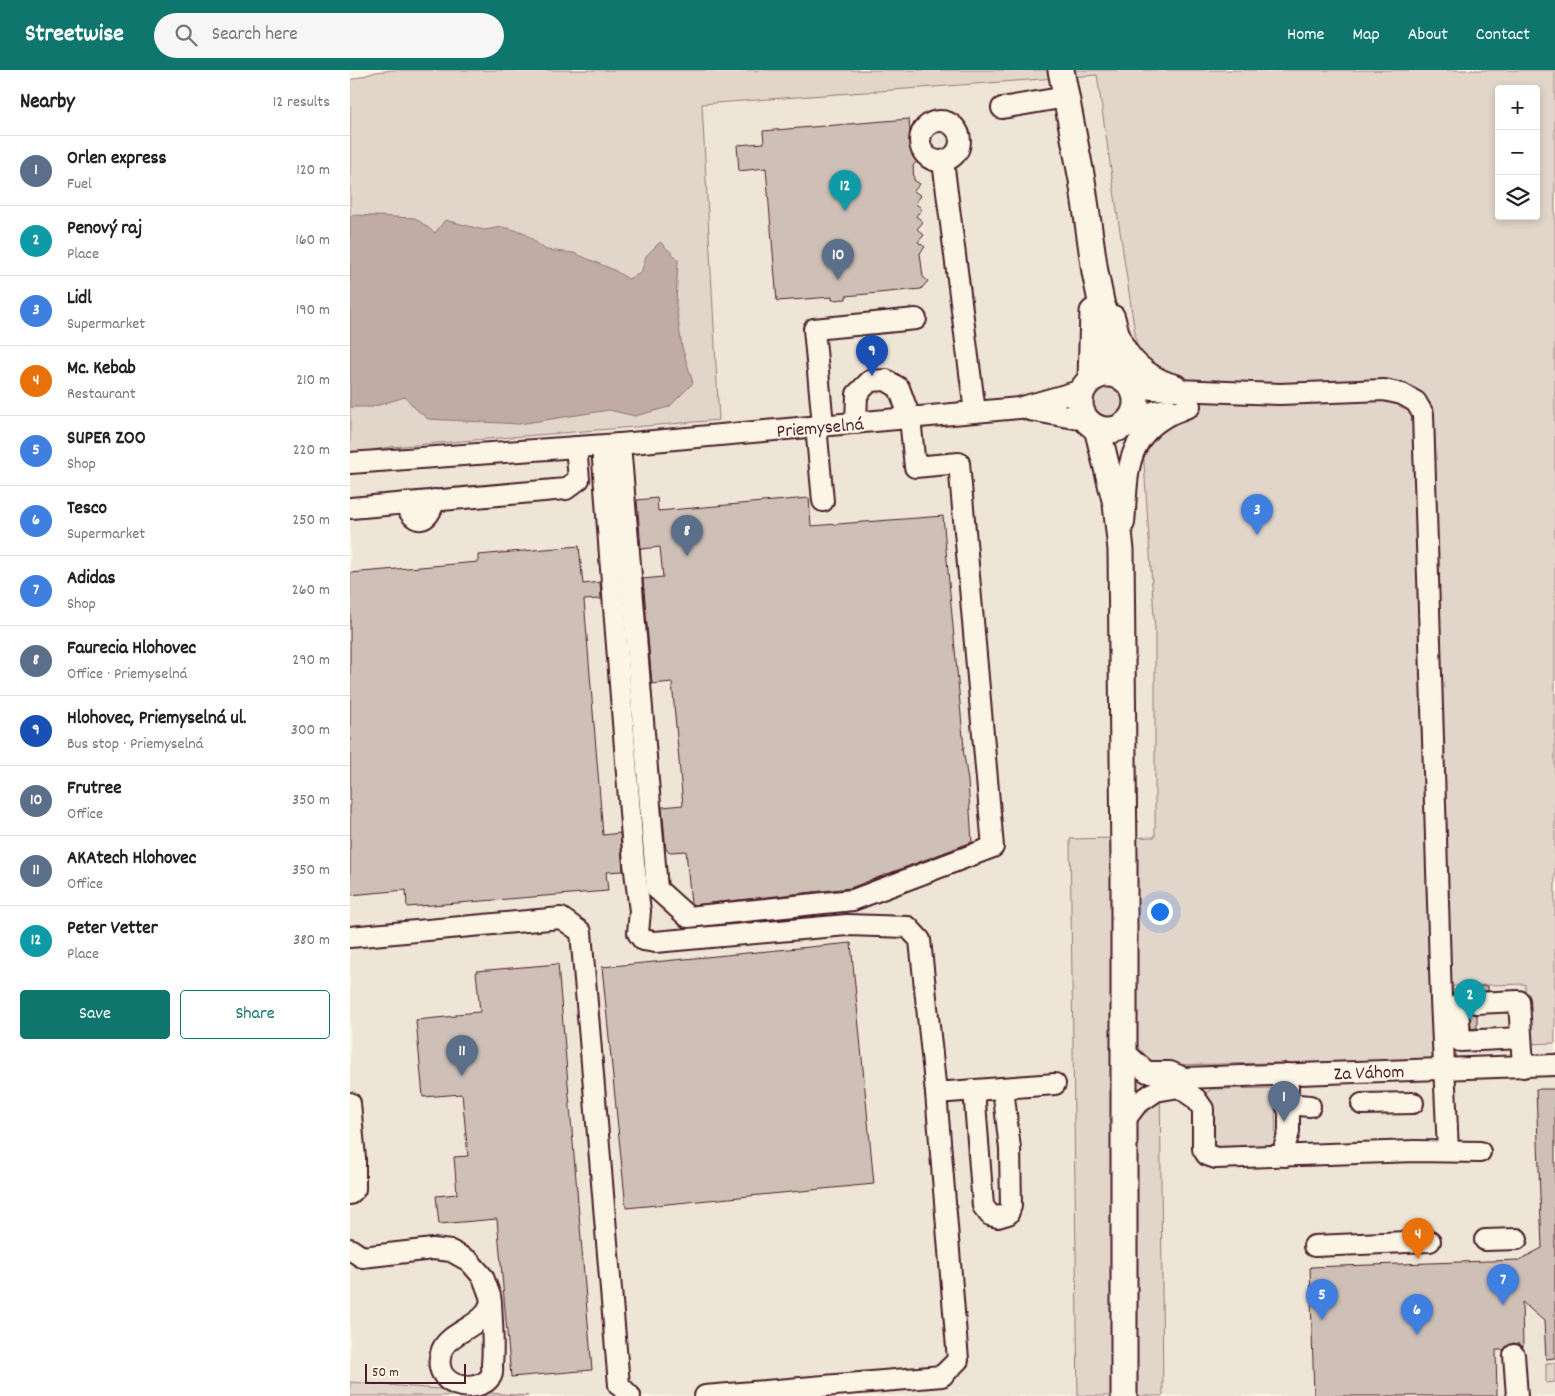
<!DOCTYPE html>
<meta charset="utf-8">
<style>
body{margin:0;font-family:Dekko,sans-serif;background:#f6f6f6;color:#222}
.controls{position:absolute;right:15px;top:15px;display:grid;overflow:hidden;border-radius:5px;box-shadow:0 2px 8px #0003}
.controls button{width:45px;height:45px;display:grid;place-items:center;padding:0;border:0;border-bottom:1px solid #e0e0e0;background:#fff;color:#222;font:25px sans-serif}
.scale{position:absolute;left:15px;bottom:12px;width:101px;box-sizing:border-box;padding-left:5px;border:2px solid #4a1f2b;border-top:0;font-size:14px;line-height:18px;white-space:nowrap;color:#4a1f2b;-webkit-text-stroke:4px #fcf5e5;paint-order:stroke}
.you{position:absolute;left:809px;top:841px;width:18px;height:18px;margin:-12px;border:4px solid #fff;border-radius:50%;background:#1a73e8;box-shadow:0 0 0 8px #1a73e833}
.badge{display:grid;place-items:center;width:32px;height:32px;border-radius:50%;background:#0f766e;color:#fff;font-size:16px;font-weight:700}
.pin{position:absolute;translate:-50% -41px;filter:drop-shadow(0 1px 2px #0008)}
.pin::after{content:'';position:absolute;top:26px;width:18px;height:15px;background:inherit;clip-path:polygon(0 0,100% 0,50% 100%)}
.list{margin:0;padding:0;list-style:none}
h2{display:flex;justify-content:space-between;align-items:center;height:65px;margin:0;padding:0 20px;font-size:21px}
h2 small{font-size:16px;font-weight:400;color:#767676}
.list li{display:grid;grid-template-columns:32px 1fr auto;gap:15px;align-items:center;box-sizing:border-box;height:70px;padding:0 20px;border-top:1px solid #e0e0e0}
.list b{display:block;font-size:19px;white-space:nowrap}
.list p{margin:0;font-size:16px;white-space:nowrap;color:#767676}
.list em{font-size:16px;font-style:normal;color:#767676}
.actions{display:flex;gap:10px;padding:15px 20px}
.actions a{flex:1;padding:11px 0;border:1px solid #0f766e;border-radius:5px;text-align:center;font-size:18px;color:#0f766e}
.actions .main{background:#0f766e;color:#fff}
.icon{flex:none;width:28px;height:28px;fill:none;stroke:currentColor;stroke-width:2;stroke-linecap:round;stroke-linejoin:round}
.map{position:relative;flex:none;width:1205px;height:1326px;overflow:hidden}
header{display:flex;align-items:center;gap:30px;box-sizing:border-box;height:70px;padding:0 25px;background:#0f766e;color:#fff}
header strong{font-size:24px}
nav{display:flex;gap:28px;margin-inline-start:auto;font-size:18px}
.search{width:350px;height:45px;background:#f6f6f6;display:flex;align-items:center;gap:12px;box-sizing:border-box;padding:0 18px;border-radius:28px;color:#767676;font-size:19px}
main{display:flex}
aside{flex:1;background:#fff}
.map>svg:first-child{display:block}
</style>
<header>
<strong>Streetwise</strong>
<div class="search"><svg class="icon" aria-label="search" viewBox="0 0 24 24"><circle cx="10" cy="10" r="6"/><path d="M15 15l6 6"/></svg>Search here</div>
<nav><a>Home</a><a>Map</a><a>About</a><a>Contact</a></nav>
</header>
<main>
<aside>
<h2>Nearby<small>12 results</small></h2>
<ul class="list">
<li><span class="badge" style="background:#5c6f8a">1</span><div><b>Orlen express</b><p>Fuel</p></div><em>120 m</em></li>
<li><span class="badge" style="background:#0f9aa8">2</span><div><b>Penový raj</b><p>Place</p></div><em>160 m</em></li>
<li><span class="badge" style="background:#3f7fe0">3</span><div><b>Lidl</b><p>Supermarket</p></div><em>190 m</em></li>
<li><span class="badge" style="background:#e8710a">4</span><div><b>Mc. Kebab</b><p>Restaurant</p></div><em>210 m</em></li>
<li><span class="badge" style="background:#3f7fe0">5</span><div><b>SUPER ZOO</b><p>Shop</p></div><em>220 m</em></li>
<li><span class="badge" style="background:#3f7fe0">6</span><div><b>Tesco</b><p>Supermarket</p></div><em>250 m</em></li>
<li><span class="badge" style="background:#3f7fe0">7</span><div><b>Adidas</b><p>Shop</p></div><em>260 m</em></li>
<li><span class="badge" style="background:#5c6f8a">8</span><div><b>Faurecia Hlohovec</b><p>Office · Priemyselná</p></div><em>290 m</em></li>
<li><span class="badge" style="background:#1a4fb4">9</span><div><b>Hlohovec, Priemyselná ul.</b><p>Bus stop · Priemyselná</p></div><em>300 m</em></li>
<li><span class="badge" style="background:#5c6f8a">10</span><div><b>Frutree</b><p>Office</p></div><em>350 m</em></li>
<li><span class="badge" style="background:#5c6f8a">11</span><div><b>AKAtech Hlohovec</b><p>Office</p></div><em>350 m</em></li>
<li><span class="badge" style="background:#0f9aa8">12</span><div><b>Peter Vetter</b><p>Place</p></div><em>380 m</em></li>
</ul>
<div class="actions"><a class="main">Save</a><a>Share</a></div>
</aside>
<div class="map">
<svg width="1205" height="1326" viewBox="0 0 1205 1326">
<rect width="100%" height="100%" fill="#fcf5e5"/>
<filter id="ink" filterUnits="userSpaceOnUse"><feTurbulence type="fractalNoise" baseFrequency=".02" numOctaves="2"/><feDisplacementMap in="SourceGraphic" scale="10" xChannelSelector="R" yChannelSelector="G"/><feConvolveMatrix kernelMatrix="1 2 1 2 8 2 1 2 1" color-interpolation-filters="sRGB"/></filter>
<g filter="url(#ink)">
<g fill="#eee5d7">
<path d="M747,5L786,270L805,561V767L720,769L728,1326H178L0,1312V384L40,377L369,350L352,34Z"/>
<path d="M1176,914L1178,973H1205V1326H813L810,995L1104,990L1102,916Z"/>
</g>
<g fill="#e2d5ca" stroke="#967a7a" fill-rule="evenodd">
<path d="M43,0H1205V973L1178,974L1175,914L1103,916L1105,990L810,995L813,1326H728L720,769L805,767V561L786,270L747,5L352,34L369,350L40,377L0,384V10L26,2ZM1149,19H1186V146H1149Z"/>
<circle cx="758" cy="332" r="20"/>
<path d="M932,1018L925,1029L926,1081L864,1080L852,1025L862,1019Z"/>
<path d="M1196,1293H1205V1312L1196,1313Z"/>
<path d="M0,1312L178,1326H0Z"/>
</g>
<path fill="#c0aca5" stroke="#917474" d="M4,145L65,148L85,163L95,150L134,160L152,157L173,162L196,180L224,183L264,200L278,209L291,203L296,186L310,172L328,189L326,235L332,277L343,313L319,337L285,346L259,340L169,354L78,349L67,340L55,327L22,337H0V146Z"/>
<g fill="#cfc0b7" stroke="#4a1f2b">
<path d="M559,49L562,85L568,90L563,96L564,110L570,114L564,121L571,126L565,133L572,139L566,146L573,152L567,159L574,165L568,172L575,177L570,183L573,207L578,211L571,219L496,226V229L482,230V227L427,231L416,98L389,101L387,75L414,73L413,61Z"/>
<path d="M307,428L308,441L459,428L461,456L593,446L614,678H613L618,711L622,772L500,818L342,835L341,834L336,781L320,782L316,780L312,737L333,735L322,612L302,614L293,509L313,507L310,477L291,479L287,430Z"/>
<path d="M229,476L233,514L250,512L251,529L234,530L253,765L270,763L273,801L256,802L258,821L57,837L56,820L0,825V503L128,492V485Z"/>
<path d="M501,873L524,1114L276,1138L252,897Z"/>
<path d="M208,894L242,1300L161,1307L147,1149L89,1154L86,1126L107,1124L104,1087L118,1086L112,1024L73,1027L66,950L106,946V944L130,942L126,901Z"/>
<path d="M1138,916V921H1125L1119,924L1112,922V917Z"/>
<path d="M1120,943L1127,945V958L1121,959Z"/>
<path d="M1186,1019H1205V1288L1196,1289L1194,1251L1172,1232L1173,1277L1169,1274L1163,1273L1157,1276L1153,1280H1146L1147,1326H964L960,1197L1169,1190L1192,1178Z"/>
</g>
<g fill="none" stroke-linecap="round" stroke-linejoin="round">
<g stroke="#4a1f2b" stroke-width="24">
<g id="minor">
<path d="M652,38L716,27"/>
<circle cx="590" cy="71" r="20"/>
<path d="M593,91L625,342"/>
<path d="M764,246C767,256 769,268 774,276C784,295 806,311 826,315"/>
<path d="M781,315L802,319L930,324L1034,320L1052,324L1066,332L1073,344L1091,930L1098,1081"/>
<path d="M679,340L736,350"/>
<path d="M781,349L806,341L819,339"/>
<path d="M473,355L464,259L566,249"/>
<path d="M466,356L473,431"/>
<path d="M270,374L307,819L338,847L503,830L643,777L609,393L565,397L560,348L549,318L536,310L520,311L507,324L506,353"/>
<path d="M252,376L260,486L284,793L290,841L288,863L293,870L305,872L497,855L558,857L570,870L586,1023L608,1290L592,1306L355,1326"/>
<path d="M0,393L270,374L669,338L733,320"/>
<path d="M55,433C64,456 79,454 84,430"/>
<path d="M1,438L216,419L229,409L226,377"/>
<path d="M774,453C778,410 773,371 815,347C823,342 832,340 840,336"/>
<path d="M0,867L211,848L231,862L269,1315L280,1326"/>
<path d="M1126,933L1169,931L1173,997"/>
<path d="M1113,934H1108L1110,971L1171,968"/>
<path d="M773,981L797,1002H820L834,1008L1205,995"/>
<path d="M624,1020L633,1136L640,1145L648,1147L658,1144L661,1136L660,1079L653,1018"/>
<path d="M586,1023L705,1014"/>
<path d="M0,1033L5,1089H0"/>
<path d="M936,1034L960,1036"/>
<path d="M1012,1034L1063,1033"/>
<path d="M774,1051L787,1034L806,1021L829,1017L846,1029L853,1039V1079L857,1085L866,1088L1065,1081L1130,1082"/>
<path d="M935,1086V1075L939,1062V1042L936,1034L938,1018L937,1004"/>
<path d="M0,1124L5,1119V1089"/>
<path d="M1135,1170L1167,1169"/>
<path d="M964,1176L1080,1171"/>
<path d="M0,1179L12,1187L83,1179L101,1181L119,1191L133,1207L140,1226L141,1233C142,1253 144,1274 142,1295C142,1298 143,1303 141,1306C129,1326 78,1318 92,1280C98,1264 125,1258 136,1243C138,1240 139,1236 141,1233"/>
<path d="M1164,1285L1167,1326"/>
</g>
</g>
<g stroke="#4a1f2b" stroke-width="29">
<g id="major">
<path d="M711,0L732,110L745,202L766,305"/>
<circle cx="758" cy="332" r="28"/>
<path d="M741,309L743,242"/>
<path d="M747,358L766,434L771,480L774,793V1326"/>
</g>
</g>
<use href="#minor" stroke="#fcf5e5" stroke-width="20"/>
<use href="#major" stroke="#fcf5e5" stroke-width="25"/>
</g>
</g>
<g text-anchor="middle" stroke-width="4" stroke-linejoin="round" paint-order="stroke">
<g font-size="19" fill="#4a1f2b" stroke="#fcf5e5">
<text transform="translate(470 356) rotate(-5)" y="7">Priemyselná</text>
<text transform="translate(1019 1001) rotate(-2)" y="7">Za Váhom</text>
</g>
</g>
</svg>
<div class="controls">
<button>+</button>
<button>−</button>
<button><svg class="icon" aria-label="layers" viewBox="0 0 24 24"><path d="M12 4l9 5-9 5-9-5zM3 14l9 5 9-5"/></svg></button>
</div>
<div class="scale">50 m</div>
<div class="you"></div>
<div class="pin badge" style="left:934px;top:1052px;background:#5c6f8a">1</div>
<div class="pin badge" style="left:1120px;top:950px;background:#0f9aa8">2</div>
<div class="pin badge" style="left:907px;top:465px;background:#3f7fe0">3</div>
<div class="pin badge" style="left:1068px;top:1189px;background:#e8710a">4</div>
<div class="pin badge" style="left:972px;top:1250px;background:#3f7fe0">5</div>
<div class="pin badge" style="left:1067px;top:1265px;background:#3f7fe0">6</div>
<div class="pin badge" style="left:1153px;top:1235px;background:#3f7fe0">7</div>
<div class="pin badge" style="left:337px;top:486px;background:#5c6f8a">8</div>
<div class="pin badge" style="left:522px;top:306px;background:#1a4fb4">9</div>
<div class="pin badge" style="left:488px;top:210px;background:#5c6f8a">10</div>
<div class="pin badge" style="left:112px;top:1006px;background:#5c6f8a">11</div>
<div class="pin badge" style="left:495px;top:141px;background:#0f9aa8">12</div>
</div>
</main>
